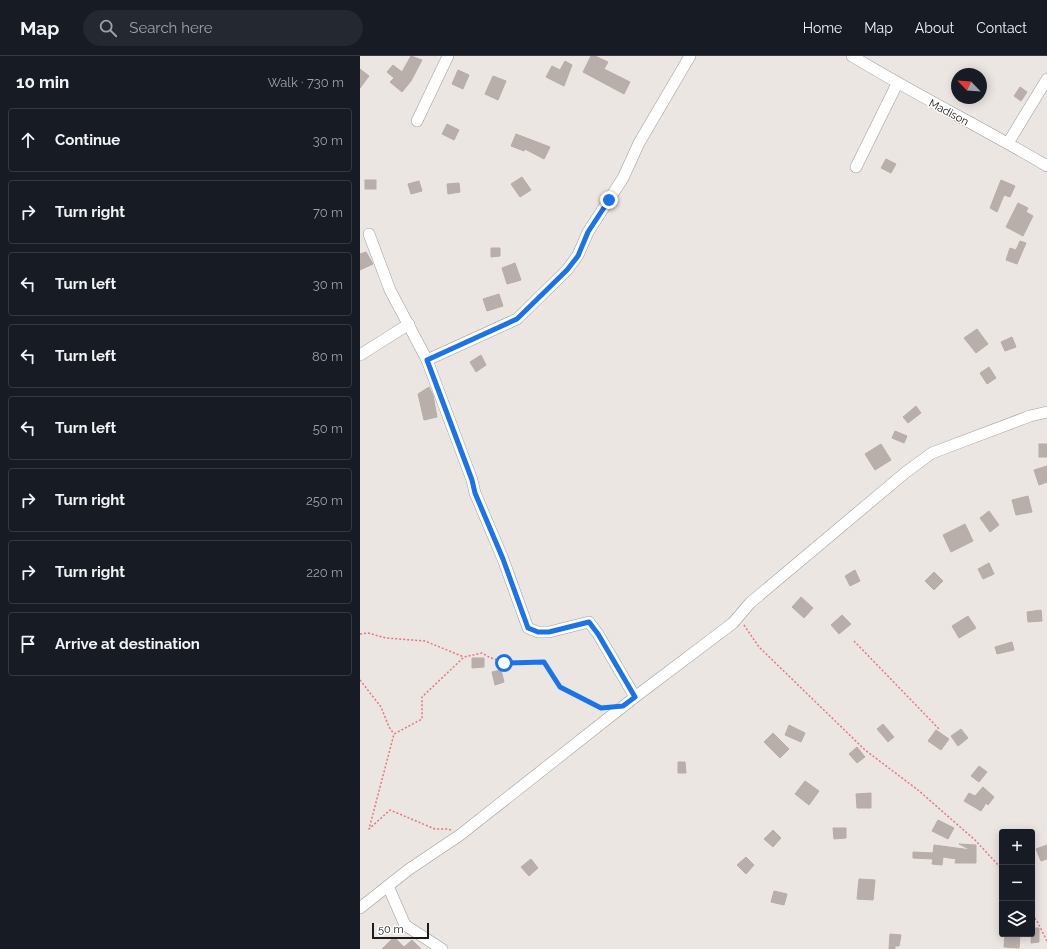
<!DOCTYPE html>
<meta charset="utf-8">
<style>
body{margin:0;font-family:Raleway,sans-serif;background:#242831;color:#f1f3f6}
.controls{position:absolute;right:12px;bottom:12px;display:grid;overflow:hidden;border-radius:4px;box-shadow:0 2px 10px #0003}
.controls button{width:36px;height:36px;display:grid;place-items:center;padding:0;border:0;border-bottom:1px solid #363941;background:#171b24;color:#f1f3f6;font:20px sans-serif}
.compass{position:absolute;left:591px;top:12px;width:36px;height:36px;border-radius:50%;background:#171b24;box-shadow:0 2px 10px #0003;rotate:295deg}
.scale{position:absolute;left:12px;bottom:10px;width:57px;box-sizing:border-box;padding-left:4px;border:2px solid #1b1b1b;border-top:0;font-size:11px;line-height:14px;white-space:nowrap;color:#1b1b1b;-webkit-text-stroke:3px #fff;paint-order:stroke}
.stop{position:absolute;width:12px;height:12px;margin:-9px;border:3px solid #1a73e8;border-radius:50%;background:#fff}
.stop.end{background:#1a73e8;border-color:#fff;box-shadow:0 1px 4px #0008}
.list{margin:0;padding:0;list-style:none}
h2{display:flex;justify-content:space-between;align-items:center;height:52px;margin:0;padding:0 16px;font-size:17px}
h2 small{font-size:13px;font-weight:400;color:#9ea1a6}
.list li{display:grid;grid-template-columns:26px 1fr auto;gap:12px;align-items:center;box-sizing:border-box;height:64px;margin:0 8px 8px;padding:0 8px;border:1px solid #363941;border-radius:4px}
.list b{display:block;font-size:15px;white-space:nowrap}
.list em{font-size:13px;font-style:normal;color:#9ea1a6}
.icon{flex:none;width:22px;height:22px;fill:none;stroke:currentColor;stroke-width:2;stroke-linecap:round;stroke-linejoin:round}
.map{position:relative;flex:none;width:687px;height:893px;overflow:hidden}
header{display:flex;align-items:center;gap:24px;box-sizing:border-box;height:56px;padding:0 20px;background:#171b24;border-bottom:1px solid #363941}
header strong{font-size:19px}
nav{display:flex;gap:22px;margin-inline-start:auto;font-size:14px}
.search{width:280px;height:36px;background:#242831;display:flex;align-items:center;gap:10px;box-sizing:border-box;padding:0 14px;border-radius:22px;color:#9ea1a6;font-size:15px}
main{display:flex}
aside{flex:1;background:#171b24}
.map>svg:first-child{display:block}
</style>
<header>
<strong>Map</strong>
<div class="search"><svg class="icon" aria-label="search" viewBox="0 0 24 24"><circle cx="10" cy="10" r="6"/><path d="M15 15l6 6"/></svg>Search here</div>
<nav><a>Home</a><a>Map</a><a>About</a><a>Contact</a></nav>
</header>
<main>
<aside>
<h2>10 min<small>Walk · 730 m</small></h2>
<ul class="list">
<li><svg class="icon" aria-label="ahead" viewBox="0 0 24 24"><path d="M12 20V5M6 11l6-6 6 6"/></svg><div><b>Continue</b></div><em>30 m</em></li>
<li><svg class="icon" aria-label="right" viewBox="0 0 24 24"><path d="M7 20v-9h11M14 6l5 5-5 5"/></svg><div><b>Turn right</b></div><em>70 m</em></li>
<li><svg class="icon" aria-label="left" viewBox="0 0 24 24"><path d="M17 20v-9H6M10 6l-5 5 5 5"/></svg><div><b>Turn left</b></div><em>30 m</em></li>
<li><svg class="icon" aria-label="left" viewBox="0 0 24 24"><path d="M17 20v-9H6M10 6l-5 5 5 5"/></svg><div><b>Turn left</b></div><em>80 m</em></li>
<li><svg class="icon" aria-label="left" viewBox="0 0 24 24"><path d="M17 20v-9H6M10 6l-5 5 5 5"/></svg><div><b>Turn left</b></div><em>50 m</em></li>
<li><svg class="icon" aria-label="right" viewBox="0 0 24 24"><path d="M7 20v-9h11M14 6l5 5-5 5"/></svg><div><b>Turn right</b></div><em>250 m</em></li>
<li><svg class="icon" aria-label="right" viewBox="0 0 24 24"><path d="M7 20v-9h11M14 6l5 5-5 5"/></svg><div><b>Turn right</b></div><em>220 m</em></li>
<li><svg class="icon" aria-label="arrive" viewBox="0 0 24 24"><path d="M6 21V4h12l-3 4 3 4H6"/></svg><div><b>Arrive at destination</b></div></li>
</ul>
</aside>
<div class="map">
<svg width="687" height="893" viewBox="0 0 687 893">
<rect width="100%" height="100%" fill="#ebe6e2"/>
<g fill="#b8afab" stroke="#bbaba6">
<path d="M51,0L62,4L51,25L42,36L30,26L34,22L27,16L33,9L42,16Z"/>
<path d="M231,0H235L248,6L244,13L270,26L264,38L223,16Z"/>
<path d="M205,5L212,9L204,30L186,21L192,10L200,14Z"/>
<path d="M0,13L9,20L0,32Z"/>
<path d="M98,14L109,19L103,33L92,28Z"/>
<path d="M133,20L146,25L138,44L125,38Z"/>
<path d="M660,31L667,36L661,45L654,40Z"/>
<path d="M87,68L99,74L94,84L82,78Z"/>
<path d="M156,78L190,91L184,103L165,93L164,95L151,90Z"/>
<path d="M526,103L536,108L531,117L521,112Z"/>
<path d="M162,121L171,134L160,141L151,128Z"/>
<rect x="5" y="124" width="11" height="9"/>
<path d="M641,124L655,130L650,141L644,139L637,156L630,152Z"/>
<path d="M59,125L62,135L51,138L48,128Z"/>
<path d="M99,127L100,136L88,138L87,128Z"/>
<path d="M658,147L668,152L666,156L673,160L663,180L646,171Z"/>
<path d="M660,185L666,187L657,208L646,204L650,192L656,194Z"/>
<path d="M131,192H140V200L131,201Z"/>
<path d="M6,196L13,208L0,214V198Z"/>
<path d="M155,207L161,224L147,228L142,212Z"/>
<path d="M139,238L143,250L127,255L123,243Z"/>
<path d="M617,273L628,288L616,297L604,282Z"/>
<path d="M652,281L656,291L645,295L641,286Z"/>
<path d="M121,299L126,309L116,316L110,306Z"/>
<path d="M629,311L636,322L627,328L620,317Z"/>
<path d="M69,331L73,339L77,361L64,364L58,338Z"/>
<path d="M556,350L561,357L548,367L543,361Z"/>
<path d="M535,375L547,380L544,387L532,382Z"/>
<path d="M521,388L531,404L515,414L505,398Z"/>
<rect x="679" y="388" width="8" height="13"/>
<path d="M687,410V426L679,429L674,414Z"/>
<path d="M668,440L672,456L656,459L652,444Z"/>
<path d="M629,455L639,469L630,476L620,462Z"/>
<path d="M605,468L613,485L591,496L583,479Z"/>
<path d="M629,507L634,518L623,523L618,513Z"/>
<path d="M495,514L500,525L490,530L485,520Z"/>
<path d="M574,516L583,525L574,534L565,525Z"/>
<path d="M441,541L453,552L444,562L432,551Z"/>
<path d="M681,554L682,565L668,566L667,556Z"/>
<path d="M482,559L491,568L479,578L471,569Z"/>
<path d="M608,560L616,572L599,582L592,570Z"/>
<path d="M652,586L654,594L637,598L635,591Z"/>
<path d="M112,602H124V611L112,612Z"/>
<path d="M141,614L144,626L135,629L132,616Z"/>
<path d="M523,668L534,681L528,686L517,673Z"/>
<path d="M429,669L445,677L441,686L425,679Z"/>
<path d="M601,673L608,682L598,690L591,680Z"/>
<path d="M576,674L589,683L581,694L568,685Z"/>
<path d="M413,677L429,693L420,702L404,686Z"/>
<path d="M497,691L505,701L497,707L489,698Z"/>
<path d="M318,706H325L326,717H318Z"/>
<path d="M619,710L627,716L619,726L611,720Z"/>
<path d="M445,725L459,735L449,749L435,738Z"/>
<path d="M623,731L634,741L628,749L626,747L621,755L604,745L609,737L615,740Z"/>
<path d="M511,737V752H497L496,738Z"/>
<path d="M578,764L594,772L588,783L572,775Z"/>
<path d="M473,772H486V782L474,783Z"/>
<path d="M413,774L421,782L413,791L404,783Z"/>
<path d="M599,788L616,789V807H595L596,803L583,801L582,809L572,808L573,803L553,802V796L573,797L574,789L611,794Z"/>
<path d="M687,789V803L681,805L676,793Z"/>
<path d="M386,801L394,809L386,818L377,809Z"/>
<path d="M171,803L178,812L169,820L161,811Z"/>
<path d="M499,823L515,824L513,844L497,843Z"/>
<path d="M414,835L427,838L424,849L411,846Z"/>
<path d="M672,872H679V886L671,887Z"/>
<path d="M530,878L541,879L539,890H535V893H529Z"/>
<path d="M645,878H660L659,892L644,891Z"/>
<path d="M34,881L44,891L52,884L61,893H22Z"/>
</g>
<g fill="none" stroke-linecap="round" stroke-linejoin="round">
<g stroke="#9c9c9c" stroke-width="12">
<g id="minor">
<path d="M492,0C556,39 623,72 687,110"/>
<path d="M57,65L88,0"/>
<path d="M648,87L687,23"/>
<path d="M496,111L537,28"/>
<path d="M9,178L30,234L67,304L112,424L115,437L143,503L168,572L178,576H189L229,566L238,578L275,641"/>
<path d="M0,299L49,268"/>
<path d="M67,304L157,263L207,214L218,199L228,176L263,122L279,87L330,0"/>
<path d="M28,830L45,869L82,893"/>
<path d="M0,852L48,814L100,779L275,641L373,567L390,547L546,416L572,397L670,360L687,356"/>
</g>
</g>
<g stroke="#ea747c" stroke-width="1.5" stroke-dasharray="2 2" stroke-linecap="butt">
<path d="M384,569L399,591L505,694L558,734L615,784L640,811L642,816"/>
<path d="M0,578L8,577L26,582L65,585L104,601"/>
<path d="M494,585L580,674"/>
<path d="M0,624L21,651L29,671L34,678"/>
<path d="M91,774L88,773H75L30,754L9,773L34,678L62,663V641L104,601L122,597C143,610 160,607 184,606L199,631L241,652H245"/>
<path d="M672,859L677,865L687,885"/>
</g>
<use href="#minor" stroke="#fff" stroke-width="11"/>
</g>
<g fill="none" stroke-linecap="round" stroke-linejoin="round">
<path stroke="#1a73e8" stroke-width="5" d="M144,607L184,606L200,631L241,652L263,650L275,641L238,578L229,566L189,576H178L168,572L143,503L115,437L112,424L67,304L157,263L207,214L218,200L228,176L249,144"/>
</g>
<g text-anchor="middle" stroke-width="3" stroke-linejoin="round" paint-order="stroke">
<g font-size="11" fill="#1b1b1b" stroke="#fff">
<text transform="translate(589 56) rotate(28)" y="4">Madison</text>
</g>
</g>
</svg>
<div class="controls">
<button>+</button>
<button>−</button>
<button><svg class="icon" aria-label="layers" viewBox="0 0 24 24"><path d="M12 4l9 5-9 5-9-5zM3 14l9 5 9-5"/></svg></button>
</div>
<svg class="compass" viewBox="-18 -18 36 36"><path d="M0-13l5 13h-10z" fill="#e53935"/><path d="M0 13l5-13h-10z" fill="#9ea1a6"/></svg>
<div class="scale">50 m</div>
<div class="stop" style="left:144px;top:607px"></div>
<div class="stop end" style="left:249px;top:144px"></div>
</div>
</main>
